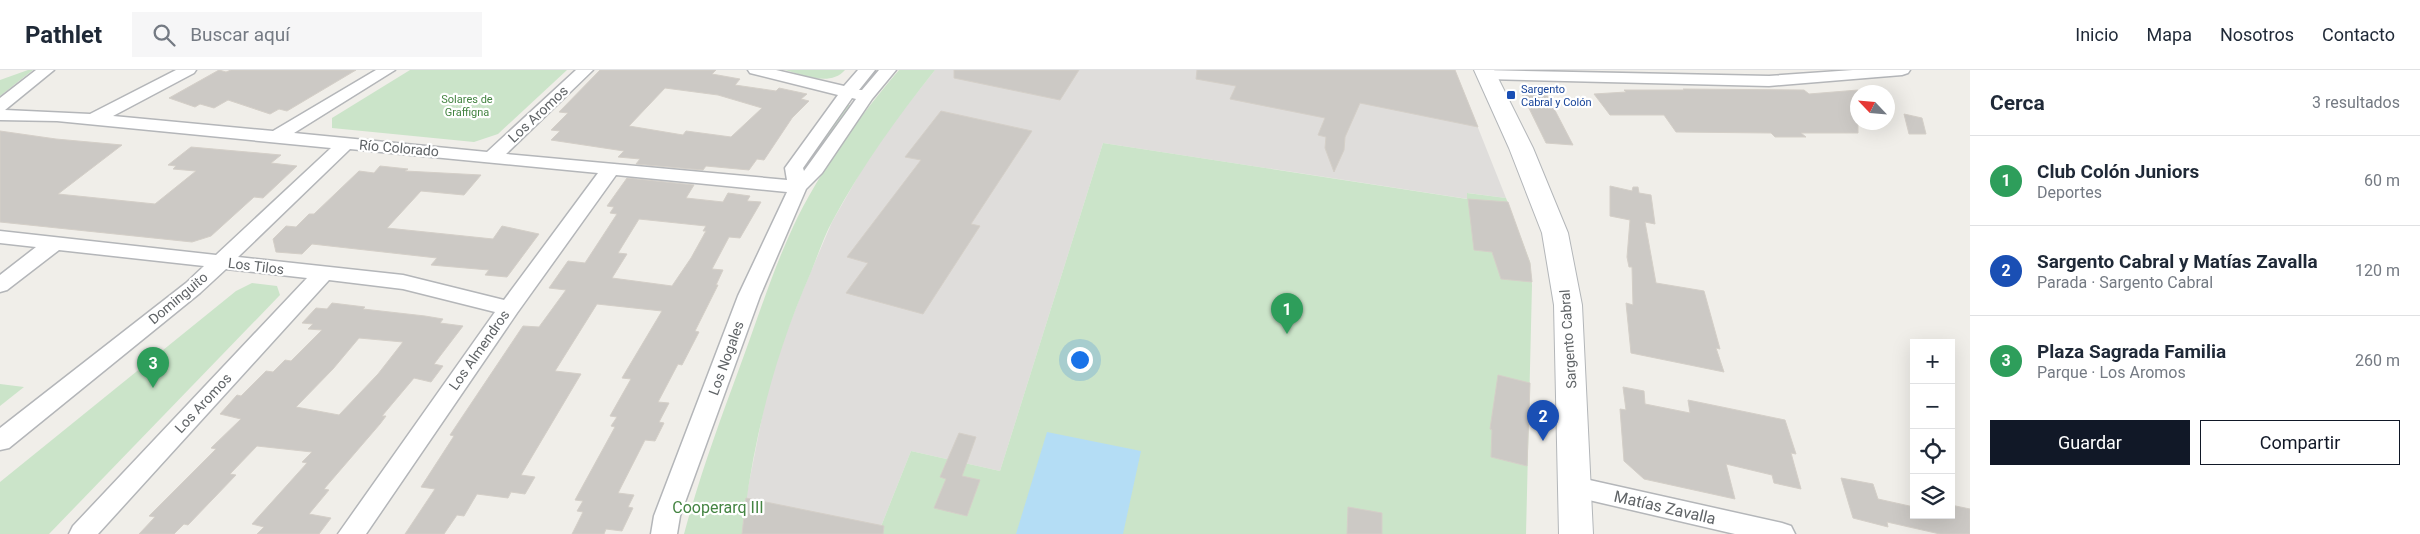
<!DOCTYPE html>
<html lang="es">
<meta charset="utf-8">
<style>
body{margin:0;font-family:Roboto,sans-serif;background:#f6f6f7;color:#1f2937}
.controls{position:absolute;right:15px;bottom:15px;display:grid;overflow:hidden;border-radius:0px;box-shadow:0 5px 20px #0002}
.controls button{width:45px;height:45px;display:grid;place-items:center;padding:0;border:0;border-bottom:1px solid #e0e1e3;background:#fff;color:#1f2937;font:25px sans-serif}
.compass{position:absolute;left:1850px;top:15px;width:45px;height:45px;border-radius:50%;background:#fff;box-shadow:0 5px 20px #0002;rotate:296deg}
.you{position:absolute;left:1079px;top:289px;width:18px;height:18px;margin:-12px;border:4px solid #fff;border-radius:50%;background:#1a73e8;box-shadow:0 0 0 8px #1a73e833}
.badge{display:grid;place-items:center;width:32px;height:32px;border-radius:50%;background:#111827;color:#fff;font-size:16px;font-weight:700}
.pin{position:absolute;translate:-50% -41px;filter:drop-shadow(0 1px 2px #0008)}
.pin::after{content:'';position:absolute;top:26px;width:18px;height:15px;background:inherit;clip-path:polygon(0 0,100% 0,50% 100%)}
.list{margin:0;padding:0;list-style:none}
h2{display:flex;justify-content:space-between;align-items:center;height:65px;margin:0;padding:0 20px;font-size:21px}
h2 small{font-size:16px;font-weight:400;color:#747a83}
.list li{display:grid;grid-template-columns:32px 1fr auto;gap:15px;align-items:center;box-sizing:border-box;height:90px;padding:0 20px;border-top:1px solid #e0e1e3}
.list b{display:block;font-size:19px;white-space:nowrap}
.list p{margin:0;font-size:16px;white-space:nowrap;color:#747a83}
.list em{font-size:16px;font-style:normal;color:#747a83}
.actions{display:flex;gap:10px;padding:15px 20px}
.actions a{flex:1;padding:11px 0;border:1px solid #111827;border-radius:0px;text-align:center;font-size:18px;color:#111827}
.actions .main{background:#111827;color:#fff}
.icon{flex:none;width:28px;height:28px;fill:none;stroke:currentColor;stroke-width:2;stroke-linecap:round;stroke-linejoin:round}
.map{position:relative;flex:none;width:1970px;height:464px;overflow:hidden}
header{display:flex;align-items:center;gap:30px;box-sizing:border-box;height:70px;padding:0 25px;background:#fff;border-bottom:1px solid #e0e1e3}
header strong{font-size:24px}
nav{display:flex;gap:28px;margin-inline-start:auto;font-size:18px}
.search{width:350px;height:45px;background:#f6f6f7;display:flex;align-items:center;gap:12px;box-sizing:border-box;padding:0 18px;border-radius:0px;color:#747a83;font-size:19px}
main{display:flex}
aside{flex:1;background:#fff}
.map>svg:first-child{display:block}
</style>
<header>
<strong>Pathlet</strong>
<div class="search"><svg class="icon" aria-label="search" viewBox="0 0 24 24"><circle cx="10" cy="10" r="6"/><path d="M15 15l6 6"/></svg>Buscar aquí</div>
<nav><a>Inicio</a><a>Mapa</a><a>Nosotros</a><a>Contacto</a></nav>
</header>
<main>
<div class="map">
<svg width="1970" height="464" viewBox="0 0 1970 464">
<rect width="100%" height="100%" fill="#f0eee9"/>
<path fill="#dfdddb" d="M935,0H1455L1506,128L1468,123V129L1103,73L1000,401L911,381L878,464H742L746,428L766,327L778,284L801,225L832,152L864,96L897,48Z"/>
<g fill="#cbe4c9">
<path d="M28,0H33L0,26V10Z"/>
<path d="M410,0H567L498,64L474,72L332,58V48Z"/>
<path d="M785,0H845C830,17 804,5 785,0Z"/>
<path d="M899,0H935C897,48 862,96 833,150C824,166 818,185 811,202C773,289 753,370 742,464H684C699,408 719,353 739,299C757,251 772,202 793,157C820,100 858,48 899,0Z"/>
<path d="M847,35H852L809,98L804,97Z"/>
<path d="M1103,73L1467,129V123L1506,128L1530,192L1532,215L1526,464H878L911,381L1000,401Z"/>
<path d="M252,213L277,216L280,225L49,464H0V412L236,221Z"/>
<path d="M0,314L24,317L0,336Z"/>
</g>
<path fill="#b4ddf5" d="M1047,362L1141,381L1123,464H1016Z"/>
<g fill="#ccc9c5" stroke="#d4cfc8" fill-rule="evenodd">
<path d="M219,0L226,2L231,0H356L287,41L279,39L270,44L228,30L214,38L200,34L195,37L169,28Z"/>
<path d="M600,0H716L712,4L740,9L735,15L776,21L779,18L807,24L801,29L809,31L792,48L764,90L757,89L749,100L706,96L703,100L636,94L640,89L618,87L624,81L551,70L560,61L551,60L568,43L559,42ZM665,18L718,25L762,38L731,67L686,61L683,65L629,56Z"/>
<path d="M954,0H1079L1060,30L954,8Z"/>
<path d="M1197,0H1455L1478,57L1360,33L1345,67L1344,80L1334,102L1325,78L1326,67L1318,65L1325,48L1230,29L1236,16L1196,9Z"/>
<path d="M1683,19L1804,20L1809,24L1858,20V63H1801L1806,67H1775L1771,63L1676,62L1664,45H1610L1594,24L1626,22L1624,20H1684Z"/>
<path d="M1522,24L1547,25L1573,75L1546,73Z"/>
<path d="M941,41L1032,61L971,154L980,156L923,244L846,223L868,193L847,187L921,90L905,87Z"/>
<path d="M1904,44L1922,48L1926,64H1909Z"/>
<path d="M0,61L56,69L122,75L58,124L155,134L196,101L173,99L176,96L168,95L191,77L281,85L271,93L297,96L263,128L254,127L211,166L192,172L0,152Z"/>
<path d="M380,96L408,99L405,101L481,105L464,125L421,121L387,158L493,169L502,156L539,164L507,207L485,205L489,200L431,195L437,188L312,174L302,184L276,182L273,169L286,156L296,157L309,144H314L359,101L374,103Z"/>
<path d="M627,108L694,115L686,128L723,132L728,123L750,126L747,131L761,132L740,168L729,167L712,199L723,200L716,215H718L695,261L699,262L682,295L678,294L658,332L669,333L659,352L664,353L655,371L645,370L618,423L634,425L628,437L633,438L622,461L606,459L604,464H572L583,442L577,441L583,431L575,430L615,357L611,356L617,347L610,346L631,309L622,308L662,241L597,234L555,301L581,304L521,405L535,407L525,424L511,422L508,428L477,424L464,446L457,445L444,464H405L435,419L421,417L454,366L450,365L523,256L539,257L566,220L549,218L568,191L585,193L617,144L610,143L614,137L607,136ZM639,149L706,156L703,161H706L691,188L672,216L612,208L627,184L618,183Z"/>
<path d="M1610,116L1632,121L1633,117H1638L1639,123L1651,125L1655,154L1645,152L1656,213L1704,221L1720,279L1716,278L1724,302L1631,283L1626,233L1633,235L1632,197H1629L1627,187L1630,150L1610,146Z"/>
<path d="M1468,129L1508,132L1530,193L1532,212L1501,209L1492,182L1474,180Z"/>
<path d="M332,233L365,237L363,239L425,246L443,249L440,253L463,256L434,294L443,296L431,312L414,308L382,346H386L380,354L324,419L329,420L309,444L331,448L319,464H257L264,457L252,454L307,393L302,392L312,382L257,376L230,404L236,405L188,455L184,454L174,464H139L155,447L149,446L216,379L211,378L241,349L220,344L237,325L241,326L266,301L273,302L285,290L291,291L322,260L308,259L313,254L302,253L316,238L327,239ZM359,268L403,272L378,304L339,345L296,337L333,299Z"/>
<path d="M1498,305L1530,313L1527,396L1491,387L1492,360L1490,359Z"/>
<path d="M1623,317L1644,321L1645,334L1690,343L1688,330L1785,350L1796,384L1791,383L1801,419L1774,413L1772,405L1726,394L1735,429L1644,409L1624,391L1620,339L1626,340Z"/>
<path d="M959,363L976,367L962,406L980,410L967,446L934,438L946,409L940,407Z"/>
<path d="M1841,408L1873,414L1878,429L1914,437V445H1951V435L1970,439V464H1940L1887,452L1888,457L1853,448Z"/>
<path d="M746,428L884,456L883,464H742Z"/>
<path d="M1348,437L1382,443V464H1347Z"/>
</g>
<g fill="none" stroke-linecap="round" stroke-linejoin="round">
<g stroke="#b4b6b9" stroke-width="3">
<g id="minor">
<path d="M36,0H54L5,40L90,44L176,0H196L194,3L113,46L273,61L376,0H395L294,63L487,82L576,0H593L506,84L787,110L785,98L838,25L750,3L748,0H776L844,16L858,0H875L859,20H862L879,0H896L872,29L822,103L806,119L760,226L680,446L677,464H651L654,446L738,226L787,122L616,105L517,243L366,464H338L495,242L403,219L329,210L98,464H69L73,456L307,208L226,199L200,223L9,378L0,380V358L186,213L204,196L59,180L7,220L0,222V205L36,177L0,173V161L216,185L331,78L57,51L0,50V28ZM852,28L856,29L804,101L803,98ZM350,79L598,103L504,230L403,205L238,187Z"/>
<path d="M1482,0L1769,6L1853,0H1910L1908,3L1902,5L1769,16L1486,9L1480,7L1478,4Z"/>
<path d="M1576,407L1782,453L1791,456L1795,464H1735L1576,427L1567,424L1563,417L1567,410Z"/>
</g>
</g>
<g stroke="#b3b6b9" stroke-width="2">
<path id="secondary" d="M1474,0H1494L1533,78L1568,163L1582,235L1593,464H1559L1554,235L1542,163L1509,78Z"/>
</g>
<use href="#minor" fill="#fff" fill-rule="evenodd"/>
<use href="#secondary" fill="#fff" fill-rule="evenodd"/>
</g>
<rect fill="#1a4fb4" stroke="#fff" stroke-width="2" x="1506" y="20" width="10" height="10" rx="2.5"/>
<g text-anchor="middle" stroke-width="4.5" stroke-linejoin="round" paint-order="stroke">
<g font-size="11" fill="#164399" stroke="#fff" text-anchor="start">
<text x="1521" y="23">Sargento<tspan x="1521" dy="13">Cabral y Colón</tspan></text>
</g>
<g font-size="11" fill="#448442" stroke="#fff">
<text x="467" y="33">Solares de<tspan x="467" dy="13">Graffigna</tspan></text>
</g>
<g font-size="14" fill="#606467" stroke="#fff">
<text transform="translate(538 44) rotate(-43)" y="5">Los Aromos</text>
<text transform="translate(399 78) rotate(5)" y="5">Río Colorado</text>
<text transform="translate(256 196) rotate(7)" y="5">Los Tilos</text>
<text transform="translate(178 228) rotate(-40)" y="5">Dominguito</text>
<text transform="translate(1568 269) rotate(-94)" y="5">Sargento Cabral</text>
<text transform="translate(479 280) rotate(-55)" y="5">Los Almendros</text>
<text transform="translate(726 288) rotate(-70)" y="5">Los Nogales</text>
<text transform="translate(203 333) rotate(-47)" y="5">Los Aromos</text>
</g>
<g font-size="16" fill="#448442" stroke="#fff">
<text x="718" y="443">Cooperarq III</text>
</g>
<g font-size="16" fill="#606467" stroke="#fff">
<text transform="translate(1665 437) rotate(13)" y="6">Matías Zavalla</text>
</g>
</g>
</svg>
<div class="controls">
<button>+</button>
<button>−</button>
<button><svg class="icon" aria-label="locate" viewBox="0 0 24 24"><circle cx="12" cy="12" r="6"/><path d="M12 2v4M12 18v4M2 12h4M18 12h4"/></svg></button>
<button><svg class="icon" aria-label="layers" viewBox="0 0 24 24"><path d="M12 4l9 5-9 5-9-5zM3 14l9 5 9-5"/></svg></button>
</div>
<svg class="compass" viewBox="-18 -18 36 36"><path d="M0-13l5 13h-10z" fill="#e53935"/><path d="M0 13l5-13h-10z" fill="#747a83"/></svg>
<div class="you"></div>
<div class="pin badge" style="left:1287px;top:264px;background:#2e9e5b">1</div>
<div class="pin badge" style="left:1543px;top:371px;background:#1a4fb4">2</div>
<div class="pin badge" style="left:153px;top:318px;background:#2e9e5b">3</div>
</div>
<aside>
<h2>Cerca<small>3 resultados</small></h2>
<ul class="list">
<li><span class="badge" style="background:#2e9e5b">1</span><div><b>Club Colón Juniors</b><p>Deportes</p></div><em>60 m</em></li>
<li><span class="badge" style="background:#1a4fb4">2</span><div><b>Sargento Cabral y Matías Zavalla</b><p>Parada · Sargento Cabral</p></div><em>120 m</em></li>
<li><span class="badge" style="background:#2e9e5b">3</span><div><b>Plaza Sagrada Familia</b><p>Parque · Los Aromos</p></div><em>260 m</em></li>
</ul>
<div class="actions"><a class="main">Guardar</a><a>Compartir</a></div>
</aside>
</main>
